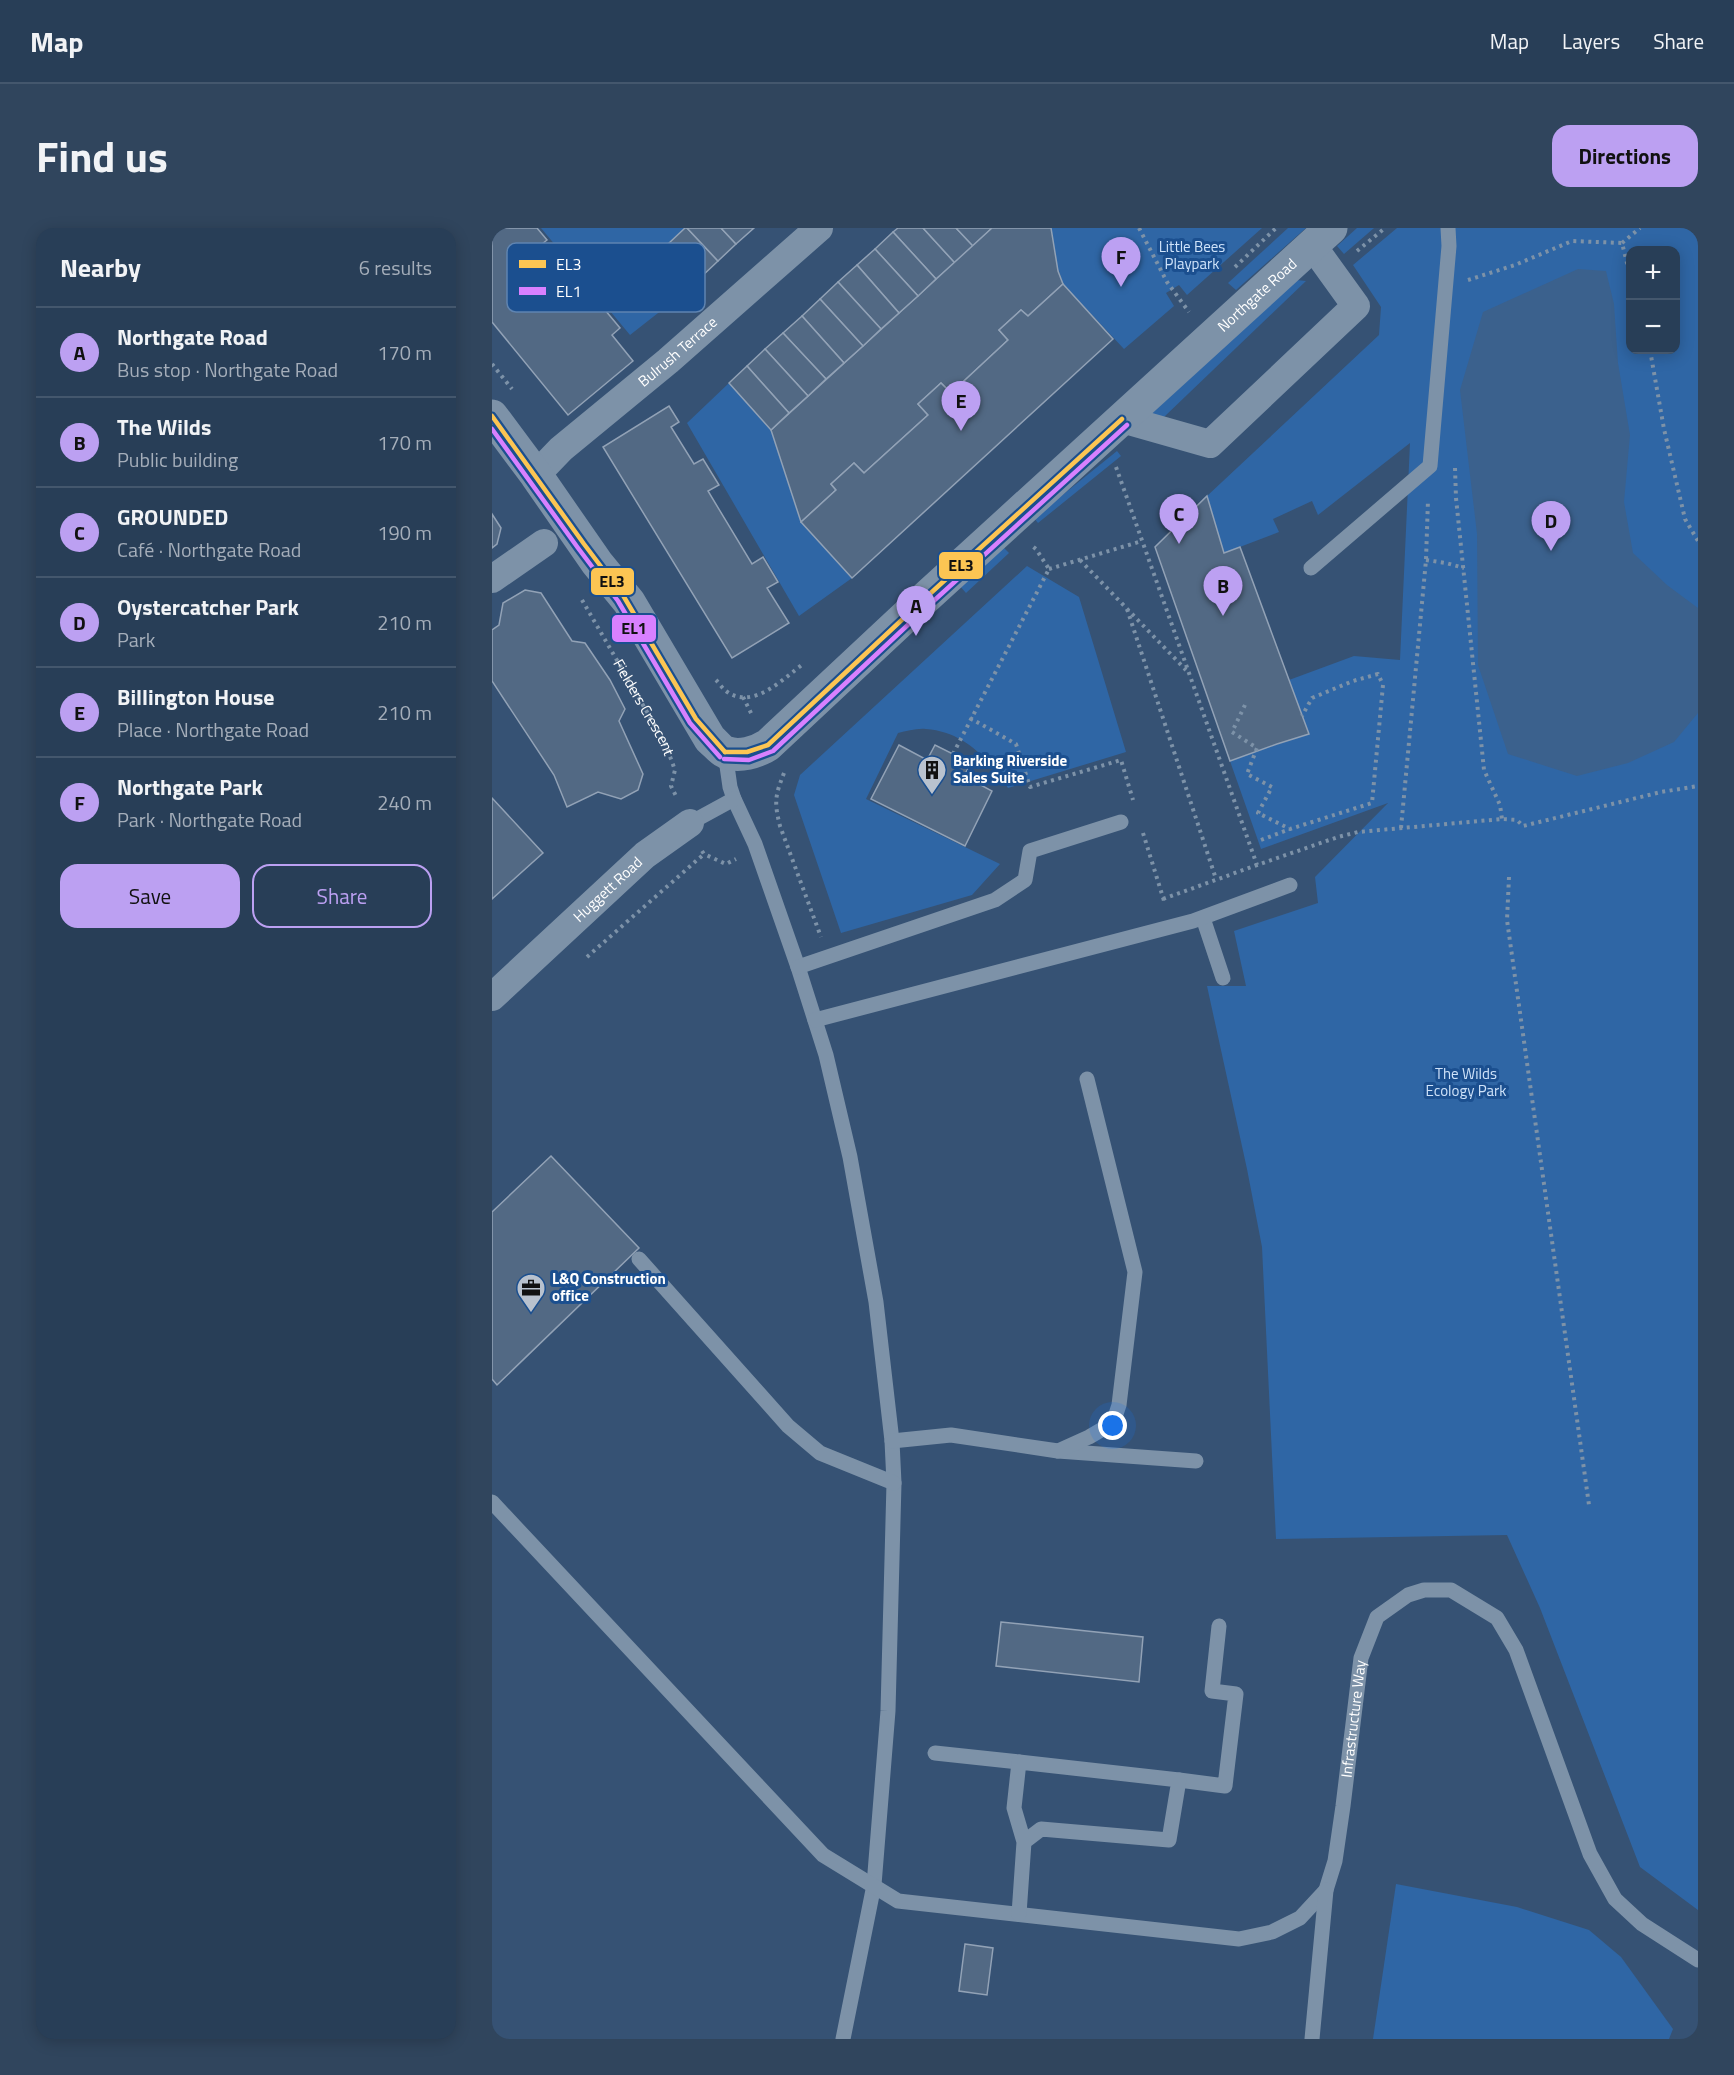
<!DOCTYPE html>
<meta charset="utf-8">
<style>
body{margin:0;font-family:"Titillium Web",sans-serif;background:#30455d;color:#f1f3f6}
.controls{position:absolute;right:18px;top:18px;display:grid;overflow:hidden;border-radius:12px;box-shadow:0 3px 15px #0003}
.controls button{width:54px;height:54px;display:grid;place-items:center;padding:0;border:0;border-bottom:2px solid #44576d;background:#283e57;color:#f1f3f6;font:30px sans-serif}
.you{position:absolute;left:621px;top:1198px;width:21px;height:21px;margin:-15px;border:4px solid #fff;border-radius:50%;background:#1a73e8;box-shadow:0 0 0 9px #1a73e833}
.badge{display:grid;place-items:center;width:39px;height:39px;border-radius:50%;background:#bca0f2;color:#111;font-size:20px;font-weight:700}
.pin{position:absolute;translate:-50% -50px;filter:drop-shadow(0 2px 3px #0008)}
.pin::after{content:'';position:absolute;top:32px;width:21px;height:18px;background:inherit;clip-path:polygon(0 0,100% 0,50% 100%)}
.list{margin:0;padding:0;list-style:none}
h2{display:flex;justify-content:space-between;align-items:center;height:78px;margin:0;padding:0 24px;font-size:26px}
h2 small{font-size:20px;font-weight:400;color:#a5aeba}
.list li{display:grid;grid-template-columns:39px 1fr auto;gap:18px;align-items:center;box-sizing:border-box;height:90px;padding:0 24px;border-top:2px solid #44576d}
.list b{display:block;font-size:22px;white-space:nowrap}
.list p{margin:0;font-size:20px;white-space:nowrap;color:#a5aeba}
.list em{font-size:20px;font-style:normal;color:#a5aeba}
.actions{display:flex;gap:12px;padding:18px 24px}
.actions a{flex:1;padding:14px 0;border:2px solid #bca0f2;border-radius:18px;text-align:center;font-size:21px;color:#bca0f2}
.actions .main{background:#bca0f2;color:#111}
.map{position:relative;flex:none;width:1206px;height:1811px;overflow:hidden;border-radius:18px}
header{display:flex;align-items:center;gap:36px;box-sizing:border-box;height:84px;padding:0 30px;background:#283e57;border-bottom:2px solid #44576d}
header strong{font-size:28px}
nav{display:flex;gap:33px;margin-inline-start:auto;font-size:21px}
.intro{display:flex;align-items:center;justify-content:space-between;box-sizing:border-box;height:144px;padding:0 36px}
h1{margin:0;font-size:42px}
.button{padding:15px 27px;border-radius:18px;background:#bca0f2;color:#111;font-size:21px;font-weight:700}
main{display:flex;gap:36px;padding:0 36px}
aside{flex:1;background:#283e57;border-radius:18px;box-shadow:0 3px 15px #0003}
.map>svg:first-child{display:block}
</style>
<header>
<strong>Map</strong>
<nav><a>Map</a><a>Layers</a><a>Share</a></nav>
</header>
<div class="intro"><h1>Find us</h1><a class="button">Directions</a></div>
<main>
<aside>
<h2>Nearby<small>6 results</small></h2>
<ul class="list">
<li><span class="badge">A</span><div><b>Northgate Road</b><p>Bus stop · Northgate Road</p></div><em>170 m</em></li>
<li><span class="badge">B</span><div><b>The Wilds</b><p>Public building</p></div><em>170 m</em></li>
<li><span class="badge">C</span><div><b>GROUNDED</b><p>Café · Northgate Road</p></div><em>190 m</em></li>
<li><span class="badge">D</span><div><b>Oystercatcher Park</b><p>Park</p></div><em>210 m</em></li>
<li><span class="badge">E</span><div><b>Billington House</b><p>Place · Northgate Road</p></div><em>210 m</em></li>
<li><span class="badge">F</span><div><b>Northgate Park</b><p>Park · Northgate Road</p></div><em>240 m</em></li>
</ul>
<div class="actions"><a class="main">Save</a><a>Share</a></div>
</aside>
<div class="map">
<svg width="1206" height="1811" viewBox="0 0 1206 1811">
<rect width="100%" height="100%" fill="#365274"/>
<g fill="#2f66a5" fill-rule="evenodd">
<path d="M49,0H193L158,32L189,67L138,107Z"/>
<path d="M522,0H770L695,67L687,57L674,65L682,78L632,121L571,56L567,43Z"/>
<path d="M796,0H814L744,62L736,55Z"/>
<path d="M865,0H882L852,26L845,18Z"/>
<path d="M905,0H1206V1682L1148,1639L1048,1380L1015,1307L784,1311L770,1019L755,941L715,758H754L742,703L826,675L823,649L896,575L769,621L720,482L774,520L817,506L797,452L862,428L908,432L918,215L826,287L820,273L781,291L787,304L732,325L715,268L887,107L889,79L861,37ZM1138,22H1184V122H1138Z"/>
<path d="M804,52L814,53L672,189L659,186Z"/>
<path d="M237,155L279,202L309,294L360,350L307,388L195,195Z"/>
<path d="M625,223L629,228L546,295L542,290Z"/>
<path d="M510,318L517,325L474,365L467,357Z"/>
<path d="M535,338L587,369L634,524L516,560C496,531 473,504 434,501C425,500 415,503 406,505L374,571L508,636L480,667L349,705L302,567L308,547Z"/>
<path d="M904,1656L1025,1679L1097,1702L1129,1729L1181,1801L1177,1811H881Z"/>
</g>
<path fill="#3b618d" d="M1086,41L1114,43L1122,76L1126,135L1138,207L1132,274L1141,325L1175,357L1206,380V485L1182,514L1136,535L1085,548L1016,526L986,437L985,306L968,162L991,84Z"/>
<g fill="#526984" stroke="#92a2b6" stroke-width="1.5">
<path d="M0,0H45L55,12L45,20L88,72L98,64L128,100L120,107L141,133L76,187L0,94Z"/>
<path d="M193,0H195L226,33L208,50L176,16Z"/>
<path d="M195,0H229L244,16L226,33Z"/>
<path d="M229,0H262L244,16Z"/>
<path d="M406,0H431L463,35L444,51L401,4Z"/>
<path d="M431,0H464L481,18L463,35Z"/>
<path d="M464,0H498L499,1L481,18Z"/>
<path d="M500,0H559L566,43L571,56L536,88L529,82L507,102L516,112L459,165L449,155L426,176L436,187L372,245L362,235L339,256L344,262L309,294L279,202Z"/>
<path d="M401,4L444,51L426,68L383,21Z"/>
<path d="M383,21L426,68L407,85L365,37Z"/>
<path d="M365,37L407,85L389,101L346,54Z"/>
<path d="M346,54L389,101L371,118L328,71Z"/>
<path d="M571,56L621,111L360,350L309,294L344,262L339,256L362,235L372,245L436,187L426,176L449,155L459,165L516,112L507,102L529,82L536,88Z"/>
<path d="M328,71L371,118L352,135L310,88Z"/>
<path d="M310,88L352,135L334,151L291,105Z"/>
<path d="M291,105L334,151L316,168L273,121Z"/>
<path d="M273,121L316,168L297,185L255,138Z"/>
<path d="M255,138L297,185L279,202L237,155Z"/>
<path d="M177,178L187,194L179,199L202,236L211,231L227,257L216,263L260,336L271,329L286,354L275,360L297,395L240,430L111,219Z"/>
<path d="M715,268L732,325L748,319L817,506L785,516L738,533L663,319Z"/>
<path d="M0,286L9,300L5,316L0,320Z"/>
<path d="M33,362L49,365L80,413L93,415L118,452L133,481L127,493L151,546L146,562L129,571L106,564L75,579L62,547L0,453V402L7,397L11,375Z"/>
<path d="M407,517L435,532L443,517L479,535L472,548L500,563L473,618L379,571Z"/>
<path d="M0,570L51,625L0,671Z"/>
<path d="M59,928L147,1020L5,1157L0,1151V984Z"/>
<path d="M509,1394L651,1409L647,1454L504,1438Z"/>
<path d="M473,1716L501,1720L495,1767L467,1763Z"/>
</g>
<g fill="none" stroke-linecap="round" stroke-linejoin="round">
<g stroke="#7d92a8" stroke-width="4" stroke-dasharray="3 4.5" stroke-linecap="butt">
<path d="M647,0L675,54L697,84"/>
<path d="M1130,15L1148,0"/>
<path d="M865,23L893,0"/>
<path d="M743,39L784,0"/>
<path d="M976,52L1023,37L1080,13L1130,15L1138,47"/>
<path d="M1158,122L1172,201L1193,291L1206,313"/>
<path d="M0,136L20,161"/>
<path d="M624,239L765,637L846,609L866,604L1010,591L1025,592L1031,598L1169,564L1206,558"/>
<path d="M963,240L964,270L992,542L1008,577L1010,591"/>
<path d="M588,332L694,442"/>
<path d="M934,332L954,335L972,340"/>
<path d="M557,341L650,313"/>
<path id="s1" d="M90,372L173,515L183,542L179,558L184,568"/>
<path d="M635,381L724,651"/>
<path d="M224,452C227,455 230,460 234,463C260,483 291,451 311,436"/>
<path d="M251,469L260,487"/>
<path d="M753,477L740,504L765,520L755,546L780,559L766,585L798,601L880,575L891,457L886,446L861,453L820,470L810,488"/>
<path d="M478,490L524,516L538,559L629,532L641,572"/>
<path d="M461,526L557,341L544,321L539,317"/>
<path d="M292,545C283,568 282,574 288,598L329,709"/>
<path d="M909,600L934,332L936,272"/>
<path d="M651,605L673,676"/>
<path d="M769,612L798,601"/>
<path d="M210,623L212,626L234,636L244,631"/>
<path d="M1017,649L1015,692L1097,1277"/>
<path d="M671,671L765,637"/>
<path d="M95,729L212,626"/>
</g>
<g stroke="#7d92a8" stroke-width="15">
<path d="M819,340L938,238L957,18L956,0"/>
<path d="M233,524L238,559L242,571L263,616L306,739L334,827L358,929L384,1074L400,1213L402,1255L396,1483L382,1657L351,1811"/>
<path d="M198,595L242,571"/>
<path d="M711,690L731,750"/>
<path d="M306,739L503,672L533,652L538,623L629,594"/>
<path d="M323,792L701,693L798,657"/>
<path d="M147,1031L296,1198L328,1225L402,1255"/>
<path d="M400,1213L459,1207L566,1223L704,1233"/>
<path d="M566,1223L597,1209L621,1195L627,1177L643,1044L595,851"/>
<path id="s2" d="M0,1274L331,1627L406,1673L747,1711L780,1704L808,1690L834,1662L843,1633L851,1578L869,1430L885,1389L916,1367L932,1362H959L1005,1390L1024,1422L1098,1626L1123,1671L1150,1696L1206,1732"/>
<path d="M443,1525L527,1534"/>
<path d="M687,1552L733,1558L744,1466L720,1463L727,1398"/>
<path d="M527,1686L532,1614L522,1580L527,1534L687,1552L677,1612L549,1601L532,1614"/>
<path d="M820,1811L834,1662"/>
</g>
<g stroke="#7d92a8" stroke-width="28">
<path d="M630,191L718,216L864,78L820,17"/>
<path id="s3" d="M44,247L69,221L176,133L327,0"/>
<path d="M0,351L52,315"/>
<path id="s4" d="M0,769L153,627L198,595"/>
</g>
<path stroke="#7d92a8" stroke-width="33" id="s5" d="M0,188L44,247L105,335L137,374L218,511C223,515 228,522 233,524C247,530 265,524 276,517L430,373L839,0"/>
<g stroke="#1b4f8f" stroke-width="9">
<g id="bus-1">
<path d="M0,188L92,316L132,369L204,491L233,524"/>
<path d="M233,524H255L276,517L430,373L630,191"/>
</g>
</g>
<g stroke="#1b4f8f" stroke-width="9">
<g id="bus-2">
<path d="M0,201L86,320L126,373L198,495L228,529"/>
<path d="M232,531L257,532L281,523L435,379L635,197"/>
</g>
</g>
<use href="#bus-1" stroke="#fcc553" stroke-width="4.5"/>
<use href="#bus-2" stroke="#d880ff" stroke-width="4.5"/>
</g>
<defs>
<g id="building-pin" transform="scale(1.5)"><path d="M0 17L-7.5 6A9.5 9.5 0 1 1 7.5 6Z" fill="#b9c2ce" stroke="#1b4f8f"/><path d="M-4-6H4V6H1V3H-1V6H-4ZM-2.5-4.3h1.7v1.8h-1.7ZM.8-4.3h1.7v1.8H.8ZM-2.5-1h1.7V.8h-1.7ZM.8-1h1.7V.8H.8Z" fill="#111"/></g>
<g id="office-pin" transform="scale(1.5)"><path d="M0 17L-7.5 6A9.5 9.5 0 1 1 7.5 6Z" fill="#b9c2ce" stroke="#1b4f8f"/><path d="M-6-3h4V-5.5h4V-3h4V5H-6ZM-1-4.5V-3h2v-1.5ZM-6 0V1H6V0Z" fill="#111"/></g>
</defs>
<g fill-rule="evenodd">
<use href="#building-pin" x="440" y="542"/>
<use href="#office-pin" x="39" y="1060"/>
</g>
<g text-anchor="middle" stroke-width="6" stroke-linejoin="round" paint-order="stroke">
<g font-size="15" fill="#cfe3fa" stroke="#1b4f8f">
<text x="700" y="24">Little Bees<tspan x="700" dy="17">Playpark</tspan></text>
<text x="974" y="851">The Wilds<tspan x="974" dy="17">Ecology Park</tspan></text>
</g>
<g font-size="15" fill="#fff" stroke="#1b4f8f">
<text dy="5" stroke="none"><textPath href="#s5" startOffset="1120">Northgate Road</textPath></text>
<text dy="5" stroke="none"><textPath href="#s3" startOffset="188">Bulrush Terrace</textPath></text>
<text dy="5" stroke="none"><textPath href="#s1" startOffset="124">Fielders Crescent</textPath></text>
<text dy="5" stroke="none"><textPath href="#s4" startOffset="158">Huggett Road</textPath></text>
<text dy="5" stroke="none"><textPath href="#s2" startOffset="1192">Infrastructure Way</textPath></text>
</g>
<g font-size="15" font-weight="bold" fill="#fff" stroke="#1b4f8f" text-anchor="start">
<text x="461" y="538">Barking Riverside<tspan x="461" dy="17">Sales Suite</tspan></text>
<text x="60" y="1056">L&amp;Q Construction<tspan x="60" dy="17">office</tspan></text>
</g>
</g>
<rect x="15" y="15" width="198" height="69" rx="9" fill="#1b4f8f" stroke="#5f84b1" stroke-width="1.5"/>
<rect x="27" y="32" width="27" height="8" fill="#fcc553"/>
<rect x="27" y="59" width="27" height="8" fill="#d880ff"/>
<g font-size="16" fill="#fff">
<text x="64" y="42">EL3</text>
<text x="64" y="69">EL1</text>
</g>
<g stroke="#1b4f8f" stroke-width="2">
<rect x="446" y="323" width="46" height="29" rx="6" fill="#fcc553"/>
<rect x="98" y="339" width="45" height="29" rx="6" fill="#fcc553"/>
<rect x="119" y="386" width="46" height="29" rx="6" fill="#d880ff"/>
</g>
<g font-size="16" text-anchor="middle" font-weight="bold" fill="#111">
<text x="469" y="343">EL3</text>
<text x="120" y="359">EL3</text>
<text x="142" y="406">EL1</text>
</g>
</svg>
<div class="controls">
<button>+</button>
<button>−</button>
</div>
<div class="you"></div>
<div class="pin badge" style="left:424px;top:408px">A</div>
<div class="pin badge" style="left:731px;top:388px">B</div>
<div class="pin badge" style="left:687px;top:316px">C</div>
<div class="pin badge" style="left:1059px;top:323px">D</div>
<div class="pin badge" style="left:469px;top:203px">E</div>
<div class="pin badge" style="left:629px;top:59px">F</div>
</div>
</main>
